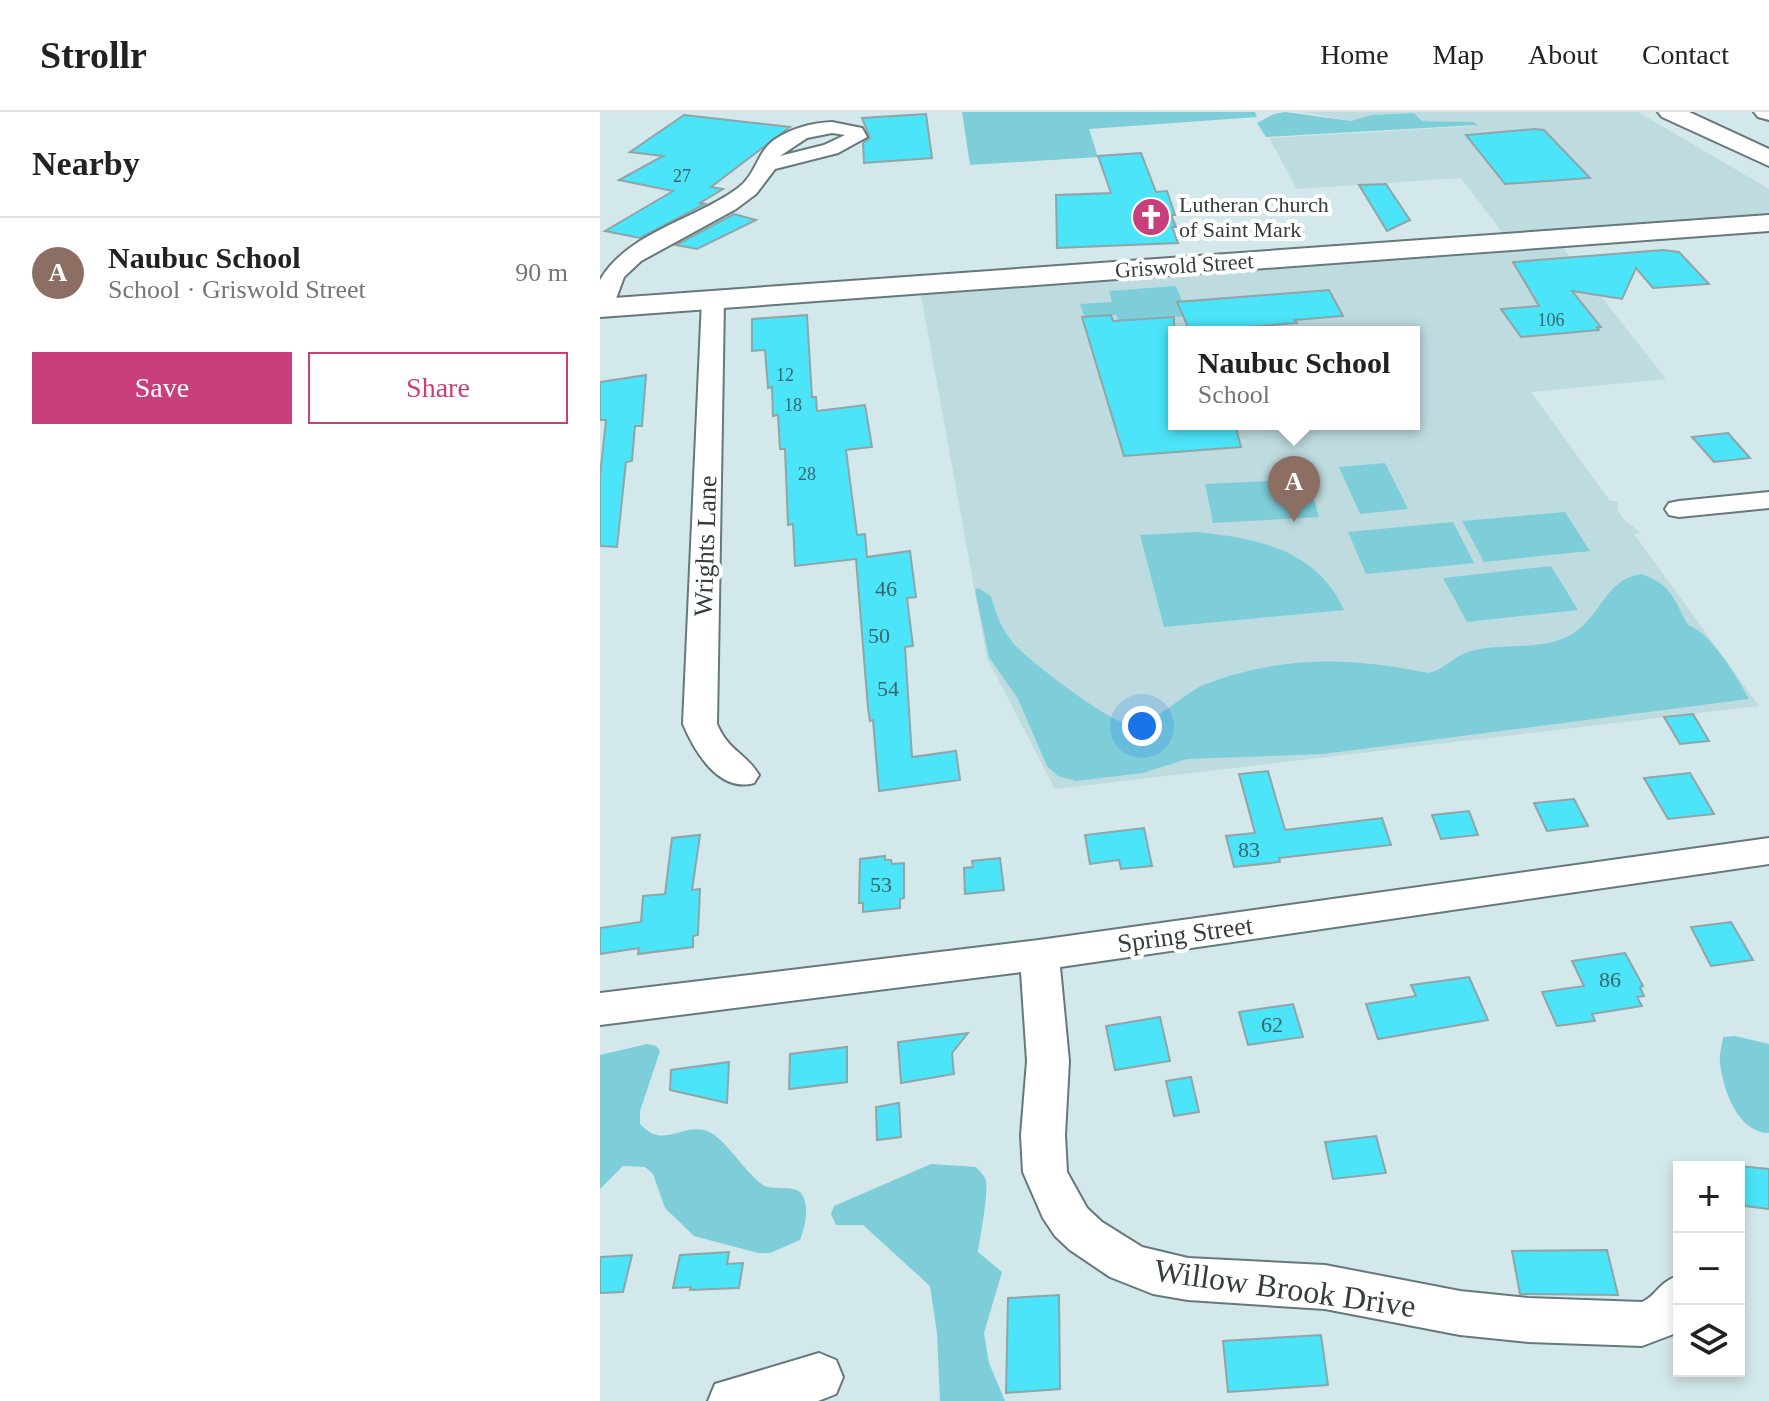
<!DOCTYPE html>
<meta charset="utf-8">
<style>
body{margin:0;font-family:"Times New Roman",serif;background:#f2f2f2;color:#222}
.controls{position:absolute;right:24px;bottom:24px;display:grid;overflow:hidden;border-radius:0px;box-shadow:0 4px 12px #0003}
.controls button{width:72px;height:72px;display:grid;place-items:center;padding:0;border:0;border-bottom:2px solid #e0e0e0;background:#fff;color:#222;font:40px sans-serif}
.you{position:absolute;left:542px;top:614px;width:28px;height:28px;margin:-20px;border:6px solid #fff;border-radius:50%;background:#1a73e8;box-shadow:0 0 0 12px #1a73e833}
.badge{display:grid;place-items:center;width:52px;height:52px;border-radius:50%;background:#c83f7b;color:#fff;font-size:26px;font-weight:700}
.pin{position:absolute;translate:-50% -66px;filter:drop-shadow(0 2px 4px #0008)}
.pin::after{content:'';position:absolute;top:42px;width:28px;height:24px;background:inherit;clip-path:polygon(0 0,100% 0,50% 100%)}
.popup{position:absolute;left:568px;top:214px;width:252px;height:104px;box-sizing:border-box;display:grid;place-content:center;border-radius:0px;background:#fff;filter:drop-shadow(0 2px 6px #0005);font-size:26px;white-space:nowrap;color:#767676}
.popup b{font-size:30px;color:#222}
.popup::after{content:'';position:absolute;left:50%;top:100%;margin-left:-16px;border:16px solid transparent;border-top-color:#fff}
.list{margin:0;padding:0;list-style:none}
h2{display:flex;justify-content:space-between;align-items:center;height:104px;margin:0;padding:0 32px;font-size:34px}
h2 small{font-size:26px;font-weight:400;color:#767676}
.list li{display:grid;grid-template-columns:52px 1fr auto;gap:24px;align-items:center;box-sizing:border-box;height:112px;padding:0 32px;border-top:2px solid #e0e0e0}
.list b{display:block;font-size:30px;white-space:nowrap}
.list p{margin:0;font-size:26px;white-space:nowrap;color:#767676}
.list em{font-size:26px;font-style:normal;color:#767676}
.actions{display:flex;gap:16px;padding:24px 32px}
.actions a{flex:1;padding:18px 0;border:2px solid #c83f7b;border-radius:0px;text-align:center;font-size:28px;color:#c83f7b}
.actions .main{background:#c83f7b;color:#fff}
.icon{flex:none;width:44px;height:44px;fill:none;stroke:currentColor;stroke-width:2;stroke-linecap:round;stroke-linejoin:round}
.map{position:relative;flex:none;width:1169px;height:1289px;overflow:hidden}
header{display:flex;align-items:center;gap:48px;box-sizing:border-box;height:112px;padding:0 40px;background:#fff;border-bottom:2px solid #e0e0e0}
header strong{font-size:38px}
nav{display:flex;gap:44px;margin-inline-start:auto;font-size:28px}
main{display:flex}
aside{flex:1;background:#fff}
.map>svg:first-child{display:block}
</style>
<header>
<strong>Strollr</strong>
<nav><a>Home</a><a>Map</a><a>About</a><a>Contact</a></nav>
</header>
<main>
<aside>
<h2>Nearby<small></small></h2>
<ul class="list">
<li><span class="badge" style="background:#8d6e63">A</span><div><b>Naubuc School</b><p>School · Griswold Street</p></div><em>90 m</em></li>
</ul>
<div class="actions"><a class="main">Save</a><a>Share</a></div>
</aside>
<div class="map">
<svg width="1169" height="1289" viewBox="0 0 1169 1289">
<rect width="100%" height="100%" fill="#d3e8ea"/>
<g fill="#bedbe0" fill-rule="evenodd">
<path d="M702,0H1038L1169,77V105L905,124L861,66L697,77L669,26L875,14L870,10L822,9L814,1L771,3L751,9Z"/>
<path d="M963,136L1066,267L931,280L1010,389H1018V398L1023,407L1041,421L1034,422L1159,594L455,677L387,546L321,183ZM574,220H814V312H574Z"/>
</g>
<g fill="#7eced9">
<path d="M362,0H655L657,5L489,17L498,45L370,53Z"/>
<path d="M685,0L751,9L771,3L814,1L822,9L873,10L878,13L666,25L657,11L674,2Z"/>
<path d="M576,174L588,204L519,209L516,203L485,206L480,192L512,190L509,179Z"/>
<path d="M785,351L808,397L760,402L739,355Z"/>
<path d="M708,367L719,405L613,411L605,372Z"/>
<path d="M965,400L990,439L884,450L862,409Z"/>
<path d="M853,410L874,451L766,462L748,420Z"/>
<path d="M596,420C656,426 717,437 744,498L564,515L540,423Z"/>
<path d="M951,454L978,498L867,510L843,466Z"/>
<path d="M1041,462C1072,473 1073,486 1088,513C1111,521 1137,565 1149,587L723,642L587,647L543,661L476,669L458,664L447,654L418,587L389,545L375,478L378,476L391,484C396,502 402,519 415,533C429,549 511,612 530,612C559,611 581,582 606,572C684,543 748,545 829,561C846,557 854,543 871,539C906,529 949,542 979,517C1003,498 1008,467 1041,462Z"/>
<path d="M1135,924L1169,932V1021C1138,1021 1123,978 1120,951C1119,943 1122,933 1123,925Z"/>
<path d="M47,932L56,934L60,939L40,999V1012C63,1037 78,1013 104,1018C123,1022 145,1061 163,1073C173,1079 191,1073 200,1080C211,1092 205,1115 200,1128L170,1141H158L94,1124L65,1096L53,1062L45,1055L23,1054L0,1077V943Z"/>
<path d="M331,1052L376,1055C379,1059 383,1062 385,1066C390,1075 380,1125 378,1140L402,1160L384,1221L389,1251L405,1289H340L337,1221L330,1174L263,1113H236L231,1102L234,1094Z"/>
</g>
<g fill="#4be4f8" stroke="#91a4a7" stroke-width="2">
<path d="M326,2L332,46L264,51L263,31L270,26L262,6Z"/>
<path d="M84,3L190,15L111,75L123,77L100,91L105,92L40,126L5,119L73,79L19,68L63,44L30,40Z"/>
<path d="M935,17L944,18L990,66L905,72L866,23Z"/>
<path d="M541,41L556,80L567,79L575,103H571L576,115H572L578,131L457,136L456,83L511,81L498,44Z"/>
<path d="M786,72L810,108L787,119L759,73Z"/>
<path d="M134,102L156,108L97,137L76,133Z"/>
<path d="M1063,138L1079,140L1109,172L1053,176L1036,156L1022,187L972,179L1001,215H997L999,218L921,225L901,197L939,194L913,150Z"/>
<path d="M729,178L743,204L695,208L697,211L590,220L577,190Z"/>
<path d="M207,203L212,285H216L217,299L265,293L272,335L246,338L257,423L265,422L267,445L310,439L316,485L307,486L313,534L305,535L312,645L356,639L360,668L279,679L273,608L270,609L268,596L256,447L195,454L193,412L188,413L185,337H180L178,303L173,304L172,275L168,276L165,238L152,239V207Z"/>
<path d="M511,203L513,209L574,205V312H635L641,335L524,344L482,205Z"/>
<path d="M46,263L42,314H35L32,349L26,350L17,435L0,434V364L6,308H0V270Z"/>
<path d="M1128,321L1150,346L1114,350L1092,325Z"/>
<path d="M1093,602L1109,629L1080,632L1064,605Z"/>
<path d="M668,659L685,718L782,706L791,733L679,746L680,750L634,755L626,724L655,721L639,662Z"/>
<path d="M1090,661L1114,702L1068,707L1044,666Z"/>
<path d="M974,687L988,714L947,719L934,691Z"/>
<path d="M869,699L878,723L841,727L832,703Z"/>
<path d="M544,716L552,754L521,757L519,748L490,752L485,723Z"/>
<path d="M100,723L92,778L100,777L98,823L93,824V835L38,842L39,836L0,842V816L41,810L43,784L65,782L72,726Z"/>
<path d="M285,744V748H291L292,752L304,751V786L300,787V796L263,800V791H259L260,747Z"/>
<path d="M400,746L404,778L365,782L364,756L373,755L372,749Z"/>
<path d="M1131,810L1153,848L1111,854L1091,815Z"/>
<path d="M1025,841L1043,874L1040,875L1044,884L1037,885L1042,894L992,902L995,909L957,914L942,880L984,874L972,849Z"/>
<path d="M869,865L888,908L778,927L766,892L816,884L811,873Z"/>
<path d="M693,892L703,925L648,933L639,900Z"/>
<path d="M560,905L570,949L515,958L506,914Z"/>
<path d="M368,921L352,941L354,962L301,971L298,930Z"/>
<path d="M247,935V970L189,977L190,942Z"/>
<path d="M129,950L127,991L70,978L71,958Z"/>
<path d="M591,965L599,1000L574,1004L566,969Z"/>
<path d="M299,991L301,1025L277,1028L276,995Z"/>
<path d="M776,1024L786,1061L733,1067L725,1030Z"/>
<path d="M1138,1054L1169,1057V1097L1145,1094Z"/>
<path d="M1007,1138L1018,1183L920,1182L912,1139Z"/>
<path d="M129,1140L127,1152L143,1151L139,1176L90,1178L91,1175L73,1176L80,1143Z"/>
<path d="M32,1143L23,1180L0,1181V1145Z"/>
<path d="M459,1183L460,1277L406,1281L408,1186Z"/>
<path d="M721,1223L728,1273L628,1280L623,1229Z"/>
</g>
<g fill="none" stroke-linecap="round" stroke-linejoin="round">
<g stroke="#66787b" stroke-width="4">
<g id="street">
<path d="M232,10L262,16L267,25L238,41L175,57L156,82L136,97L41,149L24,165L11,200L0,201V168C28,120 95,108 138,76C156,63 157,40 174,28C192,16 211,11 232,10ZM232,21L245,23L224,33L180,44L207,26Z"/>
<path d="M113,181L121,183L124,188L117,612C129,640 145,640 159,663L154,671C119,681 95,640 83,612L102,188L105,183Z"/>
<path d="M1169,380V396L1079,405L1069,403L1065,397L1069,391L1079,389Z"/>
<path d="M1169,726V752L460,855L469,949L465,1023L467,1060L487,1096L502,1110L542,1135L588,1146L725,1153L860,1179L928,1186L1042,1190C1056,1184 1058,1171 1079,1163V1220L1042,1234L928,1230L860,1223L725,1197L588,1188L553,1182L510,1165L470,1138L455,1124L443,1106L423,1060L421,1023L427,949L421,860L0,913V881L439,828Z"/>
<path d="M219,1241L236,1248L243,1265L236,1282L218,1289H108L115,1272Z"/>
</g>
</g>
<g stroke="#66787b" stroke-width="4">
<path id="secondary" d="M1169,103V119L0,205V187Z"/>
</g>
<g stroke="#66787b" stroke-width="4">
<g id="highway">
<path d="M1058,0H1089L1169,37V54L1062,5Z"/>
<path d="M1154,0H1169V8L1158,5Z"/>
</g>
</g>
<use href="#street" fill="#fff" fill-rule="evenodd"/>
<use href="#secondary" fill="#fff" fill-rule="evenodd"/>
<use href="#highway" fill="#fff" fill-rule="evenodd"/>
</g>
<defs>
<g id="church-disc" transform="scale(2)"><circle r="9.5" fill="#c83f7b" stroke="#fff"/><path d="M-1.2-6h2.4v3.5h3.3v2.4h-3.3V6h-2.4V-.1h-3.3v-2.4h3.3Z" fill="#fff"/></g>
</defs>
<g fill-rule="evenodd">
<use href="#church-disc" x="551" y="105"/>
</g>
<g text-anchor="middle" stroke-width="8" stroke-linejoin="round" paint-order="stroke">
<g font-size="18" fill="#3a676c">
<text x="82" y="70">27</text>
<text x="951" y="214">106</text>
<text x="185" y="269">12</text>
<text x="193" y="299">18</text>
<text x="207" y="368">28</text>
</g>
<g font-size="22" fill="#353d3e" stroke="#fff" text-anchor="start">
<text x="579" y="100">Lutheran Church<tspan x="579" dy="25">of Saint Mark</tspan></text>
</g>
<g font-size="22" fill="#353d3e" stroke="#fff">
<text transform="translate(584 153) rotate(-4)" y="8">Griswold Street</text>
</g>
<g font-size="22" fill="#3a676c">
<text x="286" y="484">46</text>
<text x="279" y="531">50</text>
<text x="288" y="584">54</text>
<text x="649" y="745">83</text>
<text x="281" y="780">53</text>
<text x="1010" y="875">86</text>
<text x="672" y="920">62</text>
</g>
<g font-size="26" fill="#353d3e" stroke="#fff">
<text transform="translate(105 434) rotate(-88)" y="9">Wrights Lane</text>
<text transform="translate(585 822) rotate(-8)" y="9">Spring Street</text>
</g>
<g font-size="32" fill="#353d3e" stroke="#fff">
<text transform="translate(685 1176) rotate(8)" y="11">Willow Brook Drive</text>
</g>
</g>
</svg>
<div class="controls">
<button>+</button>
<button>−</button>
<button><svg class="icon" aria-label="layers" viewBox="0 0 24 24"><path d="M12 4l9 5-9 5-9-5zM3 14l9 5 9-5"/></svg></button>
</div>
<div class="you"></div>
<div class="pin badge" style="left:694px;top:410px;background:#8d6e63">A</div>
<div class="popup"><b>Naubuc School</b>School</div>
</div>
</main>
